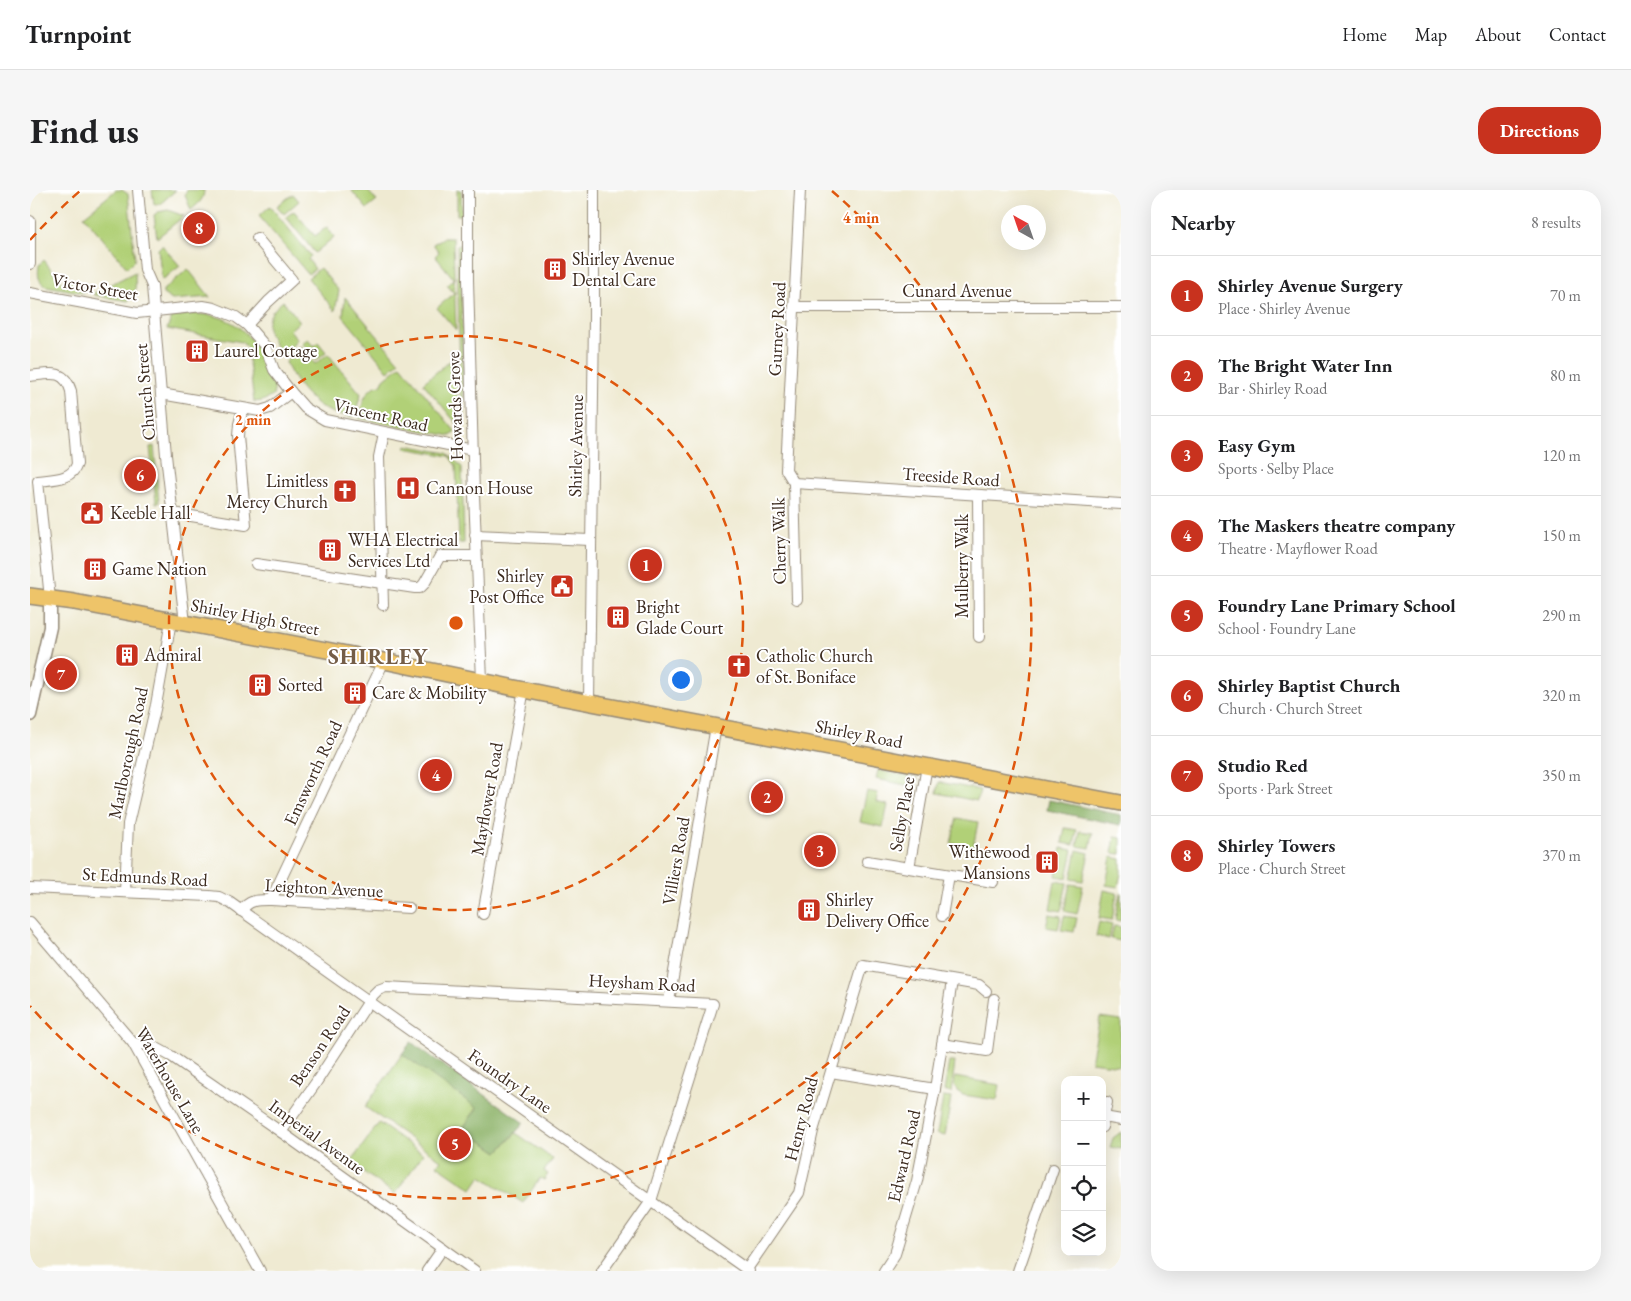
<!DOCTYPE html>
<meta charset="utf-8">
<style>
body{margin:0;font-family:"EB Garamond",serif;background:#f6f6f6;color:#202124}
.controls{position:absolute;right:15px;bottom:15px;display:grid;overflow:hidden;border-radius:10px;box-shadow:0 5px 20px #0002}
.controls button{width:45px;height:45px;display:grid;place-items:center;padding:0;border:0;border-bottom:1px solid #e0e0e0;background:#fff;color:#202124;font:25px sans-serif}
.compass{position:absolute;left:971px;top:15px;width:45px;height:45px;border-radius:50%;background:#fff;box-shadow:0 5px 20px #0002;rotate:320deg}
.you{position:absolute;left:650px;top:489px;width:18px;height:18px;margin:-12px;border:4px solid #fff;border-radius:50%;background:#1a73e8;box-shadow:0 0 0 8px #1a73e833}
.badge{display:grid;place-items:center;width:32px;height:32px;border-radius:50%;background:#c8321e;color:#fff;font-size:16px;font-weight:700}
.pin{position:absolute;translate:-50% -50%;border:2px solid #fff;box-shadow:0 1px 5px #0006}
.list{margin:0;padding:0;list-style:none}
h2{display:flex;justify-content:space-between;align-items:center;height:65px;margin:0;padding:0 20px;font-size:21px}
h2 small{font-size:16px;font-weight:400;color:#757577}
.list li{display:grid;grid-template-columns:32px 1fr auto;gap:15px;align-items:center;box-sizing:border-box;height:80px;padding:0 20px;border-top:1px solid #e0e0e0}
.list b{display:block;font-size:19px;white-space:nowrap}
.list p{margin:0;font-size:16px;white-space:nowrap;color:#757577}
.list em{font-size:16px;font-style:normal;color:#757577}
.icon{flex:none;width:28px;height:28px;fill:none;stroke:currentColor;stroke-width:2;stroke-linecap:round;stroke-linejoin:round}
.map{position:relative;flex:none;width:1091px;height:1081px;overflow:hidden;border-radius:20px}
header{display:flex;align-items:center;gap:30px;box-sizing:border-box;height:70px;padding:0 25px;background:#fff;border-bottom:1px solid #e0e0e0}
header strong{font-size:24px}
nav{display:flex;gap:28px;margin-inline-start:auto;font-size:18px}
.intro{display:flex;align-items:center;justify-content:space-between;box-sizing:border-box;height:120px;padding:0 30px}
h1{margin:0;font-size:35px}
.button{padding:12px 22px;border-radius:20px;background:#c8321e;color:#fff;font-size:18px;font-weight:700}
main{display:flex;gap:30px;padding:0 30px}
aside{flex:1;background:#fff;border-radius:20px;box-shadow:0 5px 20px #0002}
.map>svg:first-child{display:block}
</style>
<header>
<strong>Turnpoint</strong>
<nav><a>Home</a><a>Map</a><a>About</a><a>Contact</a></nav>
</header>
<div class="intro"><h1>Find us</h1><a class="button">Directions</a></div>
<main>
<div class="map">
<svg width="1091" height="1081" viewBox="0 0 1091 1081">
<rect width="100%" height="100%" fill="#fff"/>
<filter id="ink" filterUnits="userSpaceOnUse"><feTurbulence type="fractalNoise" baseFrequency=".02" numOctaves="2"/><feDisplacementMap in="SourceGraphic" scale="10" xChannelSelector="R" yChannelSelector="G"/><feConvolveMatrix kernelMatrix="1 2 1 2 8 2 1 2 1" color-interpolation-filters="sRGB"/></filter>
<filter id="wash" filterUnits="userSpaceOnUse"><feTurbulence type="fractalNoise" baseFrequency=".0096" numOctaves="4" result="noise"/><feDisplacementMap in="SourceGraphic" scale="20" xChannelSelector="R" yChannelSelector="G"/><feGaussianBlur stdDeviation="1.12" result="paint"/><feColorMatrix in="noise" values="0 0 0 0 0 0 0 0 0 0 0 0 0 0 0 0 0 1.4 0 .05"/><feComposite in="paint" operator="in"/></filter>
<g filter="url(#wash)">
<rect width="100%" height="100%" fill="#efead2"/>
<g fill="#b1d077" stroke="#767d4a">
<path d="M86,0H92L98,4L105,70L97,78L54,26Z"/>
<path d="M122,0H146L130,14H124Z"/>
<path d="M157,0H174C174,10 168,14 161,20L155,5Z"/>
<path d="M321,0H337L347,11L337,19Z"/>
<path d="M427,0H431L432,25H427Z"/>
<path d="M263,4L269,11L254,24L247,16Z"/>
<path d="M240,16L281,66L278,69L285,79L278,84L229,26Z"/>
<path d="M138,20L154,26L127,48L124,25L128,22Z"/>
<path d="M264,21L285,46L297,37L304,47L285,63L256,27Z"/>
<path d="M413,48H423L426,140L407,118L424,103L417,95L424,89L405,66L409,62L403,54Z"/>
<path d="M132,55L150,76L132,90L128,59Z"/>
<path d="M427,55H431L434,236H431Z"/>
<path d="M14,70L34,96L43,90L55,102V103L16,96C7,91 8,84 9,75Z"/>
<path d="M290,78L309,101L305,121L278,88Z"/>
<path d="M158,79L180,107L142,110L133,104V100Z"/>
<path d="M105,82C105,92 108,106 98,111L64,105V103Z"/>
<path d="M315,107L369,172L358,181L313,126Z"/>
<path d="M253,111L269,130V132L260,140L267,149L253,168C239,143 227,133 253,111Z"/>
<path d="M160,124C204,123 219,142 239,177L236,179L245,196L243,206L232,211L224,212L217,157L212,152L137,139L142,127Z"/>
<path d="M278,149L284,156L288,152L296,162L286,170L272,153Z"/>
<path d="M270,156L285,174L298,164L331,204L324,227C317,226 309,225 301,222C282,214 263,192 256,172L261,162Z"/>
<path d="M426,166L428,235L393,193Z"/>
<path d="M371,175L425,241L421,246L329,228C332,215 335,196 351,195L354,189Z"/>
<path d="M376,255L417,263L432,277L434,353H429L426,276L419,266L375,258Z"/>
<path d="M124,256L129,313H126L120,257Z"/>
<path d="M848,580L888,588L886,597L846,589Z"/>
<path d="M909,592L950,600L947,611L907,603Z"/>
<path d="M837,601L848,603L846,612L858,615L853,637L830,632Z"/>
<path d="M927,628L948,632L943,658L921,653Z"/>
<path d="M1035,638L1047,640L1044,655L1032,653Z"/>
<path d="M1050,641L1063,643L1060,658L1047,656Z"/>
<path d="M1085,647L1091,648V664L1082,663Z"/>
<path d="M1031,658L1043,660L1037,688L1026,686Z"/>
<path d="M1047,660L1059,663L1053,691L1041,689Z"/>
<path d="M1081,667L1091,669V683L1088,697L1076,695Z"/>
<path d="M1025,691L1037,693L1031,721L1020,719Z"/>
<path d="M1040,694L1053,696L1047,724L1034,721Z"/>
<path d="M1074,700L1087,703L1082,730L1069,728Z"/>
<path d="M1090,703H1091V731L1085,730Z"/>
<path d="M1019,724L1031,726L1028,739L1016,737Z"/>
<path d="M1034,726L1047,728L1044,742L1031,740Z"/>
<path d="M1069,732L1082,735L1079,749L1066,746Z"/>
<path d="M1084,736L1091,737V751L1081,749Z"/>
<path d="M1070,827L1091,830L1090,876L1061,872Z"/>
<path d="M377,857L453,909L433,938L468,962L486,943L523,969L514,981L518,984L514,990L510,988L493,1013L451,986L442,999L407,975L411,970L335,917Z"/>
<path d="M919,872H925L921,903L914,901Z"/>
<path d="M925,887L970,895L967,910L933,905L927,901L924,895Z"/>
<path d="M913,907L921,908L915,946L907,944Z"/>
<path d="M349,933L393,964L365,1004L320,973Z"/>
<path d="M1091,942V959L1080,957L1083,948Z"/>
</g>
<g fill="#8cb268" stroke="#646e43">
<path d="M1019,610L1091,625V635L1017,620Z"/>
<path d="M381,852L494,933L468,962L433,938L447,918L372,864Z"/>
</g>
</g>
<g filter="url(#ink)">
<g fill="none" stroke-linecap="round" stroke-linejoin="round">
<g stroke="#958a78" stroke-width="12">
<g id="minor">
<path d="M108,0L115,80L122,96L136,265L155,433"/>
<path d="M438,0V90L444,305L452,490"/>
<path d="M770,0L756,280L764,293L1091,314"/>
<path d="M0,31V74"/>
<path d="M0,103L107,123L173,116L184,118L206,127L217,135L235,156L244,180L261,202L275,218L295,230L443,260"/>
<path d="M764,117H1091"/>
<path d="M217,135L238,112L262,90L227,48"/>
<path d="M0,186C19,184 34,178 41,201L47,274C42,290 23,289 8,291L20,409"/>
<path d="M131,204L230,221L240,218L261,202"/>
<path d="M764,293L767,409"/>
<path d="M948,306L949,447"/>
<path d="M143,323L216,335L208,246L209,234L213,219"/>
<path d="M445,345L560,350"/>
<path d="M226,374L385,398H390L394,394L410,366H446"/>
<path d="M353,415L349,267L354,243"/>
<path d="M559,512L564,128V0"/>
<path d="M837,671L963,692"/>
<path d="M879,678L897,576"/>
<path d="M0,698L179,706L189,707L199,712L719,1081"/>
<path d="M95,702L98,634L126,515L141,431"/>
<path d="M241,710L354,471"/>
<path d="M211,721C220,709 228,710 241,710L379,718"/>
<path d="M453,724L494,499"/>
<path d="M912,726L919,685"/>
<path d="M0,732L103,853L230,1081"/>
<path d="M639,811L686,536"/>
<path d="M103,853L121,855L141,866L251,942L445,1081"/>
<path d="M912,854L957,861L964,809"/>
<path d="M801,882L905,899"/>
<path d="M1074,927L1091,930"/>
<path d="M1072,937L1077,912"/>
<path d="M251,942L285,894L343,805L348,800L356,797L683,814L621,1011L572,1081"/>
<path d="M717,1079L769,1003L783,941L833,775L949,795L956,801"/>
<path d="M397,1081L413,1058"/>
<path d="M854,1081L865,1064L887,991L905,899L922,791"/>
<path d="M988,1081L1023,979"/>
</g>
</g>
<g stroke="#958a78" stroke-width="15">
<path id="tertiary" d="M0,525L20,437V409"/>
</g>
<g stroke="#958a78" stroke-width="18">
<path id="primary" d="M0,406L44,412L354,471L519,505L1091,613"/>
</g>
<use href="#minor" stroke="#fff" stroke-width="10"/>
<use href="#tertiary" stroke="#fff" stroke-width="12"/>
<use href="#primary" stroke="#eec469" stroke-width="15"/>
</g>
</g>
<g fill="none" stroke="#df570d" stroke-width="2.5" stroke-dasharray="9 6">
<circle cx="426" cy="433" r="287"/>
<path d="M0 50A573 573 0 0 1 50 1M802 1A573 573 0 1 1 0 816"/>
</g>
<defs>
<g id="building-square" transform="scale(1.25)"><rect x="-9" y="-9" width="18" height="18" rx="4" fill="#c8321e" stroke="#fff"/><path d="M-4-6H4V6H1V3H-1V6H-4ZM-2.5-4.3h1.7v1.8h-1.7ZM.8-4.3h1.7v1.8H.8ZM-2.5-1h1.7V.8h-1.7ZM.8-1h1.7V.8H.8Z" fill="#fff"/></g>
<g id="hospital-square" transform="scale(1.25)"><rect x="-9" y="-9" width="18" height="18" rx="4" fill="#c8321e" stroke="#fff"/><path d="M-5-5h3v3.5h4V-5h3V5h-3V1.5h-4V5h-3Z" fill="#fff"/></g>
<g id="church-square" transform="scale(1.25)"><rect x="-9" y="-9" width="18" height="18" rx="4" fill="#c8321e" stroke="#fff"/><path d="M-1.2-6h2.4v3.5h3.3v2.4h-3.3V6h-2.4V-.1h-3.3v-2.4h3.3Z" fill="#fff"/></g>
<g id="civic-square" transform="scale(1.25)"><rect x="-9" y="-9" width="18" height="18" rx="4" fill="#c8321e" stroke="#fff"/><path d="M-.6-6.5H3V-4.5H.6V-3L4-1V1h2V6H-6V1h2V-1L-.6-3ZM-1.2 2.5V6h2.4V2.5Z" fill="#fff"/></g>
</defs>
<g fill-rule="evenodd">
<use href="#building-square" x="525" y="79"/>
<use href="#building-square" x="167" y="161"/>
<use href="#hospital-square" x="378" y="298"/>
<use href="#church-square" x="315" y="301"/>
<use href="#civic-square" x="62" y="323"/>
<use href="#building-square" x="300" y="360"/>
<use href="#building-square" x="65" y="379"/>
<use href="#civic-square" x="532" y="396"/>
<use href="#building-square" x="588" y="427"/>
<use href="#building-square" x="97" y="465"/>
<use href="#church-square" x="709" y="476"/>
<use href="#building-square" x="230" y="495"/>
<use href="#building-square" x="325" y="503"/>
<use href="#building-square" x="1017" y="672"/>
<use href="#building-square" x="779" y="720"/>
</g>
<g text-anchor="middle" stroke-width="4" stroke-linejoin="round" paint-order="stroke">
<g font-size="18" fill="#3b2a1e" stroke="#fff" text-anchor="start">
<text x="542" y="75">Shirley Avenue<tspan x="542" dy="21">Dental Care</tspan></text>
<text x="184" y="167">Laurel Cottage</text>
<text x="298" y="297" text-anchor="end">Limitless<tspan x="298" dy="21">Mercy Church</tspan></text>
<text x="396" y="304">Cannon House</text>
<text x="80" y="329">Keeble Hall</text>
<text x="318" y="356">WHA Electrical<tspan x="318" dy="21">Services Ltd</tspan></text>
<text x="82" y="385">Game Nation</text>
<text x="514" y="392" text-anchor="end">Shirley<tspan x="514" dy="21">Post Office</tspan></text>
<text x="606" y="423">Bright<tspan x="606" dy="21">Glade Court</tspan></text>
<text x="114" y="471">Admiral</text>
<text x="726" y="472">Catholic Church<tspan x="726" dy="21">of St. Boniface</tspan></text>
<text x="248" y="501">Sorted</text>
<text x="342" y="509">Care &amp; Mobility</text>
<text x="1000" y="668" text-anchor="end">Withewood<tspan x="1000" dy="21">Mansions</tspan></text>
<text x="796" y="716">Shirley<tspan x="796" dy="21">Delivery Office</tspan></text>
</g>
<g font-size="18" fill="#3b2a1e" stroke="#fff">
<text transform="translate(65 97) rotate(10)" y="6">Victor Street</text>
<text x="927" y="107">Cunard Avenue</text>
<text transform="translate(747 139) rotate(-87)" y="6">Gurney Road</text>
<text transform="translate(115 202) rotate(-95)" y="6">Church Street</text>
<text transform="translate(425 216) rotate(-92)" y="6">Howards Grove</text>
<text transform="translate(351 225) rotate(13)" y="6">Vincent Road</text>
<text transform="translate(546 256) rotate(-89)" y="6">Shirley Avenue</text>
<text transform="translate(921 287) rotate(4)" y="6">Treeside Road</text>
<text transform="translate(749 351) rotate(-91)" y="6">Cherry Walk</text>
<text transform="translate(932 376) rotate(-90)" y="6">Mulberry Walk</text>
<text transform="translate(225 427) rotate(11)" y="6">Shirley High Street</text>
<text transform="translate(829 544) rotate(11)" y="6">Shirley Road</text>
<text transform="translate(98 563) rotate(-78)" y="6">Marlborough Road</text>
<text transform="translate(283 583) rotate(-65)" y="6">Emsworth Road</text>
<text transform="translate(457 609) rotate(-80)" y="6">Mayflower Road</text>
<text transform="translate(872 624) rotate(-80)" y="6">Selby Place</text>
<text transform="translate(646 671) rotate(-80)" y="6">Villiers Road</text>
<text transform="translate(115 687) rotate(3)" y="6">St Edmunds Road</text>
<text transform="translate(294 698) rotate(3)" y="6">Leighton Avenue</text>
<text transform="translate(612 793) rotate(3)" y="6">Heysham Road</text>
<text transform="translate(290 856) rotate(-56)" y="6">Benson Road</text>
<text transform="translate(140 890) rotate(60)" y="6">Waterhouse Lane</text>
<text transform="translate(480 891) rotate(35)" y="6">Foundry Lane</text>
<text transform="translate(771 929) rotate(-75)" y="6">Henry Road</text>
<text transform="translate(287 947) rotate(36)" y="6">Imperial Avenue</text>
<text transform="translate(874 966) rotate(-77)" y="6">Edward Road</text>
</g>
<g font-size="22" font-weight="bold" letter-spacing="1" fill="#745d47" stroke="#fff">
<text x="348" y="474">SHIRLEY</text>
</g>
</g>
<circle cx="426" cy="433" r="8" fill="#df570d" stroke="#fff" stroke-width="2.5"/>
<g font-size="15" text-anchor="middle" font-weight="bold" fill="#df570d" stroke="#fff" stroke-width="4" stroke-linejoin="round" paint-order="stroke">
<text x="831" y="33">4 min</text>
<text x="223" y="235">2 min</text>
</g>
</svg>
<div class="controls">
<button>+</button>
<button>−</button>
<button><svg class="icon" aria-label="locate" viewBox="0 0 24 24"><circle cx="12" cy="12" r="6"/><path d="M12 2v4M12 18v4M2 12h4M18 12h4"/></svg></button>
<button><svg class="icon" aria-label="layers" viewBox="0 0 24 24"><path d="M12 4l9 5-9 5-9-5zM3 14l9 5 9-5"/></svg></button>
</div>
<svg class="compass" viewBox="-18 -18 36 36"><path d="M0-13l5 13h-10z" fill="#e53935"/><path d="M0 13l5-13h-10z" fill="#757577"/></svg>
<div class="you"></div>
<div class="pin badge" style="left:616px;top:375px">1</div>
<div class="pin badge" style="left:737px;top:607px">2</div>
<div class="pin badge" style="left:790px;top:661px">3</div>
<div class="pin badge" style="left:406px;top:585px">4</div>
<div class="pin badge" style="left:425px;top:954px">5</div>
<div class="pin badge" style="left:110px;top:285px">6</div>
<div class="pin badge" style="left:31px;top:484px">7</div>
<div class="pin badge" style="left:169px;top:38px">8</div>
</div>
<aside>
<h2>Nearby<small>8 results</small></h2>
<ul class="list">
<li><span class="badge">1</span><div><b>Shirley Avenue Surgery</b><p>Place · Shirley Avenue</p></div><em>70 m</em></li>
<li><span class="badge">2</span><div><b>The Bright Water Inn</b><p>Bar · Shirley Road</p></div><em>80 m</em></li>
<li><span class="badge">3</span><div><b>Easy Gym</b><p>Sports · Selby Place</p></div><em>120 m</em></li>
<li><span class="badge">4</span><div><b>The Maskers theatre company</b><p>Theatre · Mayflower Road</p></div><em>150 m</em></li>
<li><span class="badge">5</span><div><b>Foundry Lane Primary School</b><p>School · Foundry Lane</p></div><em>290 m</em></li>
<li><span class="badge">6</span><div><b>Shirley Baptist Church</b><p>Church · Church Street</p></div><em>320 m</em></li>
<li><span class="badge">7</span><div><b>Studio Red</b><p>Sports · Park Street</p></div><em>350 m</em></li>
<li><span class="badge">8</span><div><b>Shirley Towers</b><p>Place · Church Street</p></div><em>370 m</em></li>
</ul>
</aside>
</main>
